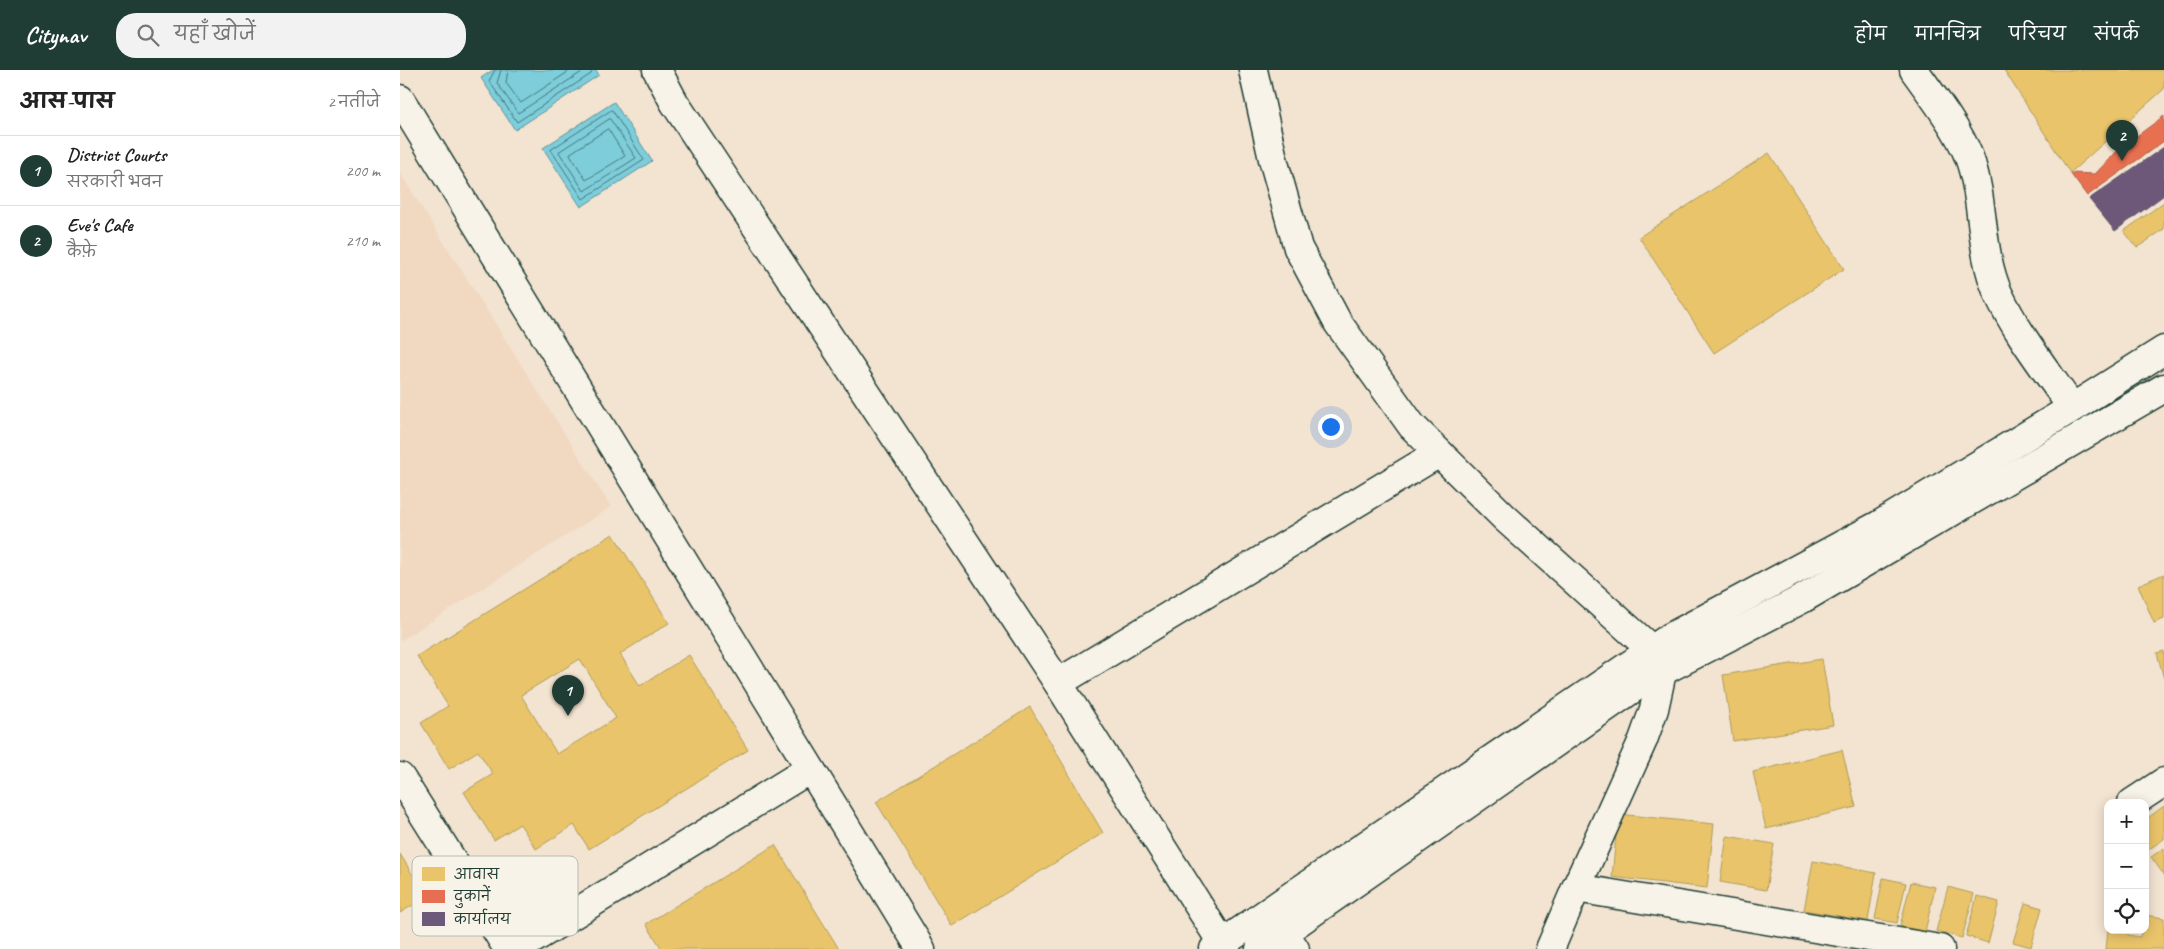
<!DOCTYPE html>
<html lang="hi">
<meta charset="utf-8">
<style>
body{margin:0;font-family:Caveat,"Playpen Sans Deva",sans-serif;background:#f2f2f2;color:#222}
.controls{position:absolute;right:15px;bottom:15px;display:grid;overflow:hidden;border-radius:10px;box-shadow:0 2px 12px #0003}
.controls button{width:45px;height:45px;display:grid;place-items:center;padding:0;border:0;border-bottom:1px solid #e0e0e0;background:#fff;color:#222;font:25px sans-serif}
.you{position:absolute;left:930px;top:356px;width:18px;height:18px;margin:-12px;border:4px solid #fff;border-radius:50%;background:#1a73e8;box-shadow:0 0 0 8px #1a73e833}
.badge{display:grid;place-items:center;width:32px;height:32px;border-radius:50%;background:#1f3d34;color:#fff;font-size:16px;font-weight:700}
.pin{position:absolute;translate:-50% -41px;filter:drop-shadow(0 1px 2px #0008)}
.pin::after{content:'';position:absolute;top:26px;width:18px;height:15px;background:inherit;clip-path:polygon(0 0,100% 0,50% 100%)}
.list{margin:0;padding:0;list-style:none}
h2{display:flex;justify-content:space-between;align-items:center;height:65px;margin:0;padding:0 20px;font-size:21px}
h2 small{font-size:16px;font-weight:400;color:#767676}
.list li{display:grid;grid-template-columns:32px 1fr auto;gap:15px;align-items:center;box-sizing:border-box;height:70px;padding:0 20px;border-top:1px solid #e0e0e0}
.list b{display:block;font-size:19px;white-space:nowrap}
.list p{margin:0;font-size:16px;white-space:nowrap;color:#767676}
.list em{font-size:16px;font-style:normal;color:#767676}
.icon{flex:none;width:28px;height:28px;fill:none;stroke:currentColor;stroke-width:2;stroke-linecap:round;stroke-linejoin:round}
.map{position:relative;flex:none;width:1764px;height:879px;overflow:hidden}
header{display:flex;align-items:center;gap:30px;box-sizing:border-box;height:70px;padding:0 25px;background:#1f3d34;color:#fff}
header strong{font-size:24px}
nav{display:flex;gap:28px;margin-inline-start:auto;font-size:18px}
.search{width:350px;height:45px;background:#f2f2f2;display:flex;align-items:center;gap:12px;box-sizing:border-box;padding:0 18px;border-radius:20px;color:#767676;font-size:19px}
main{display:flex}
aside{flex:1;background:#fff}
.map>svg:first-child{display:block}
</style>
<header>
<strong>Citynav</strong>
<div class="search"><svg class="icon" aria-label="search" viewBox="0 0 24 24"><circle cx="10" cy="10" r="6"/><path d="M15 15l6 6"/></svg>यहाँ खोजें</div>
<nav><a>होम</a><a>मानचित्र</a><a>परिचय</a><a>संपर्क</a></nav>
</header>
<main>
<aside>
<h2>आस-पास<small>2 नतीजे</small></h2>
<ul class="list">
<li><span class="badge">1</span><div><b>District Courts</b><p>सरकारी भवन</p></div><em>200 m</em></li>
<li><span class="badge">2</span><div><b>Eve's Cafe</b><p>कैफ़े</p></div><em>210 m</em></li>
</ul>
</aside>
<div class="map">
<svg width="1764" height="879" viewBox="0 0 1764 879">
<rect width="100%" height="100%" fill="#f3e3d1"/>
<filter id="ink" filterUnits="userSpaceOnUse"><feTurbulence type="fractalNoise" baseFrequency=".02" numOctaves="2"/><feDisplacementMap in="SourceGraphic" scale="10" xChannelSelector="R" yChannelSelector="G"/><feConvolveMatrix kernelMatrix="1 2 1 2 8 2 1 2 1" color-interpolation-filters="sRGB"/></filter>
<g filter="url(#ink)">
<path fill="#f1d8c1" d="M0,103L211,437L0,571Z"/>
<g fill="#7ecddb" stroke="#589398">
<path d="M93,0H196L199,5L115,60L81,8Z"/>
<path d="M214,32L252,91L181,137L143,78Z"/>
</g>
<g fill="#e9c46a" stroke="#ac9c5a" fill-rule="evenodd">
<path d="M1604,0H1764V19L1670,103Z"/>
<path d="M1369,83L1444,199L1314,283L1239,167Z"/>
<path d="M1764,132V159L1737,178L1724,161Z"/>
<path d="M213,464L269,553L220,584L240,616L289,585L348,680L189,779L174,755L136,779L120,754L94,770L64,722L93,704L78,681L49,699L21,653L48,636L17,586ZM180,589L216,648L157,684L121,625Z"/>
<path d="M1764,504V549L1754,553L1738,515Z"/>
<path d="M1764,581V609L1757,583Z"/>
<path d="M1422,589L1433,655L1333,671L1323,605Z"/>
<path d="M630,637L703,763L552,856L476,732Z"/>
<path d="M1442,680L1456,737L1366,759L1353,702Z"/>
<path d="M1764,736V769L1745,782V750Z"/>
<path d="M1218,744L1314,754L1307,818L1212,807Z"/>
<path d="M1327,766L1374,774L1366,820L1320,812Z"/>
<path d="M375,775L439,879H262L246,854Z"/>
<path d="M1764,778V805L1751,787Z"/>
<path d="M0,784L26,827L0,843Z"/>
<path d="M1413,791L1476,803L1468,851L1404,840Z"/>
<path d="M1483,808L1506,813L1497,853L1475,849Z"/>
<path d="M1511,812L1535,817L1525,862L1500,856Z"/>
<path d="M1548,817L1574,824L1562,868L1536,861Z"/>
<path d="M1577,826L1599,832L1588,873L1566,866Z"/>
<path d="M1625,833L1642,838L1631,877L1613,872Z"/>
<path d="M1745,845L1764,848V879H1706L1708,860H1728V865L1740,867L1741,860H1745Z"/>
</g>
<path fill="#e76f51" stroke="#ab6048" d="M1764,46V71L1687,126L1670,103L1695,104L1719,79Z"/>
<path fill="#6d597a" stroke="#565165" d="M1764,77V125L1715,161L1689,129Z"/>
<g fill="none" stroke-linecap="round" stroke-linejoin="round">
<g stroke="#457777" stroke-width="1">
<path d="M95,0L89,11L117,52L191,4L192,0"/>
<path d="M101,0L97,13L118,43L185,0"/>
<path d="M108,0L106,13L121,33L171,0"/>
<path d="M212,40L244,90L183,129L151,80Z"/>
<path d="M210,49L236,88L184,121L159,82Z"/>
<path d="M208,59L225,86L186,110L170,84Z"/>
</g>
<g stroke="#1f3d34" stroke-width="31">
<g id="minor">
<path d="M257,0L274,32L658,613L826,879"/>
<path d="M853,0L873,89L898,178L938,253L1012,356L1105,448L1252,580L1262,602L1254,639L1243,670L1176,818L1150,879"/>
<path d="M1514,0C1532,25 1558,59 1569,87C1585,131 1579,180 1598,223C1617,264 1647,301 1672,338"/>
<path d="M0,29L521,879"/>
<path d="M658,613L1039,383"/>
<path d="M0,707L108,879"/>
<path d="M1732,733L1764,712"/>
<path d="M1176,818L1540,879"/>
<path d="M884,863L895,879"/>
<path d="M117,879L410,699"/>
</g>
</g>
<g stroke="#1f3d34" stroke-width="31">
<g id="major">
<path d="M814,879L1269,568L1479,455L1672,338L1764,280"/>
<path d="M860,879L1245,610L1402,529L1764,318"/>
</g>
</g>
<use href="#minor" stroke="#f7f3e8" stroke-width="28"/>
<use href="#major" stroke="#f7f3e8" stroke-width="28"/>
</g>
</g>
<rect x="12" y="786" width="166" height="80" rx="8" fill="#f7f3e8" stroke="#b6bcb2" stroke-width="1"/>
<rect x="22" y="797" width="23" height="14" fill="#e9c46a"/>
<rect x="22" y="820" width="23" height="13" fill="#e76f51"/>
<rect x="22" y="842" width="23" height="14" fill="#6d597a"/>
<g font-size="14" fill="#1f3d34">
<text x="54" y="809">आवास</text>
<text x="54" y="831">दुकानें</text>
<text x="54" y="854">कार्यालय</text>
</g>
</svg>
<div class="controls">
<button>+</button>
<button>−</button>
<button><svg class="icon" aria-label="locate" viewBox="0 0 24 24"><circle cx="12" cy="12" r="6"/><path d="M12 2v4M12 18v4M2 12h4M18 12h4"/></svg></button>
</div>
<div class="you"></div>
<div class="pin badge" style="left:168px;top:646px">1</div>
<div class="pin badge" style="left:1722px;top:91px">2</div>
</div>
</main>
